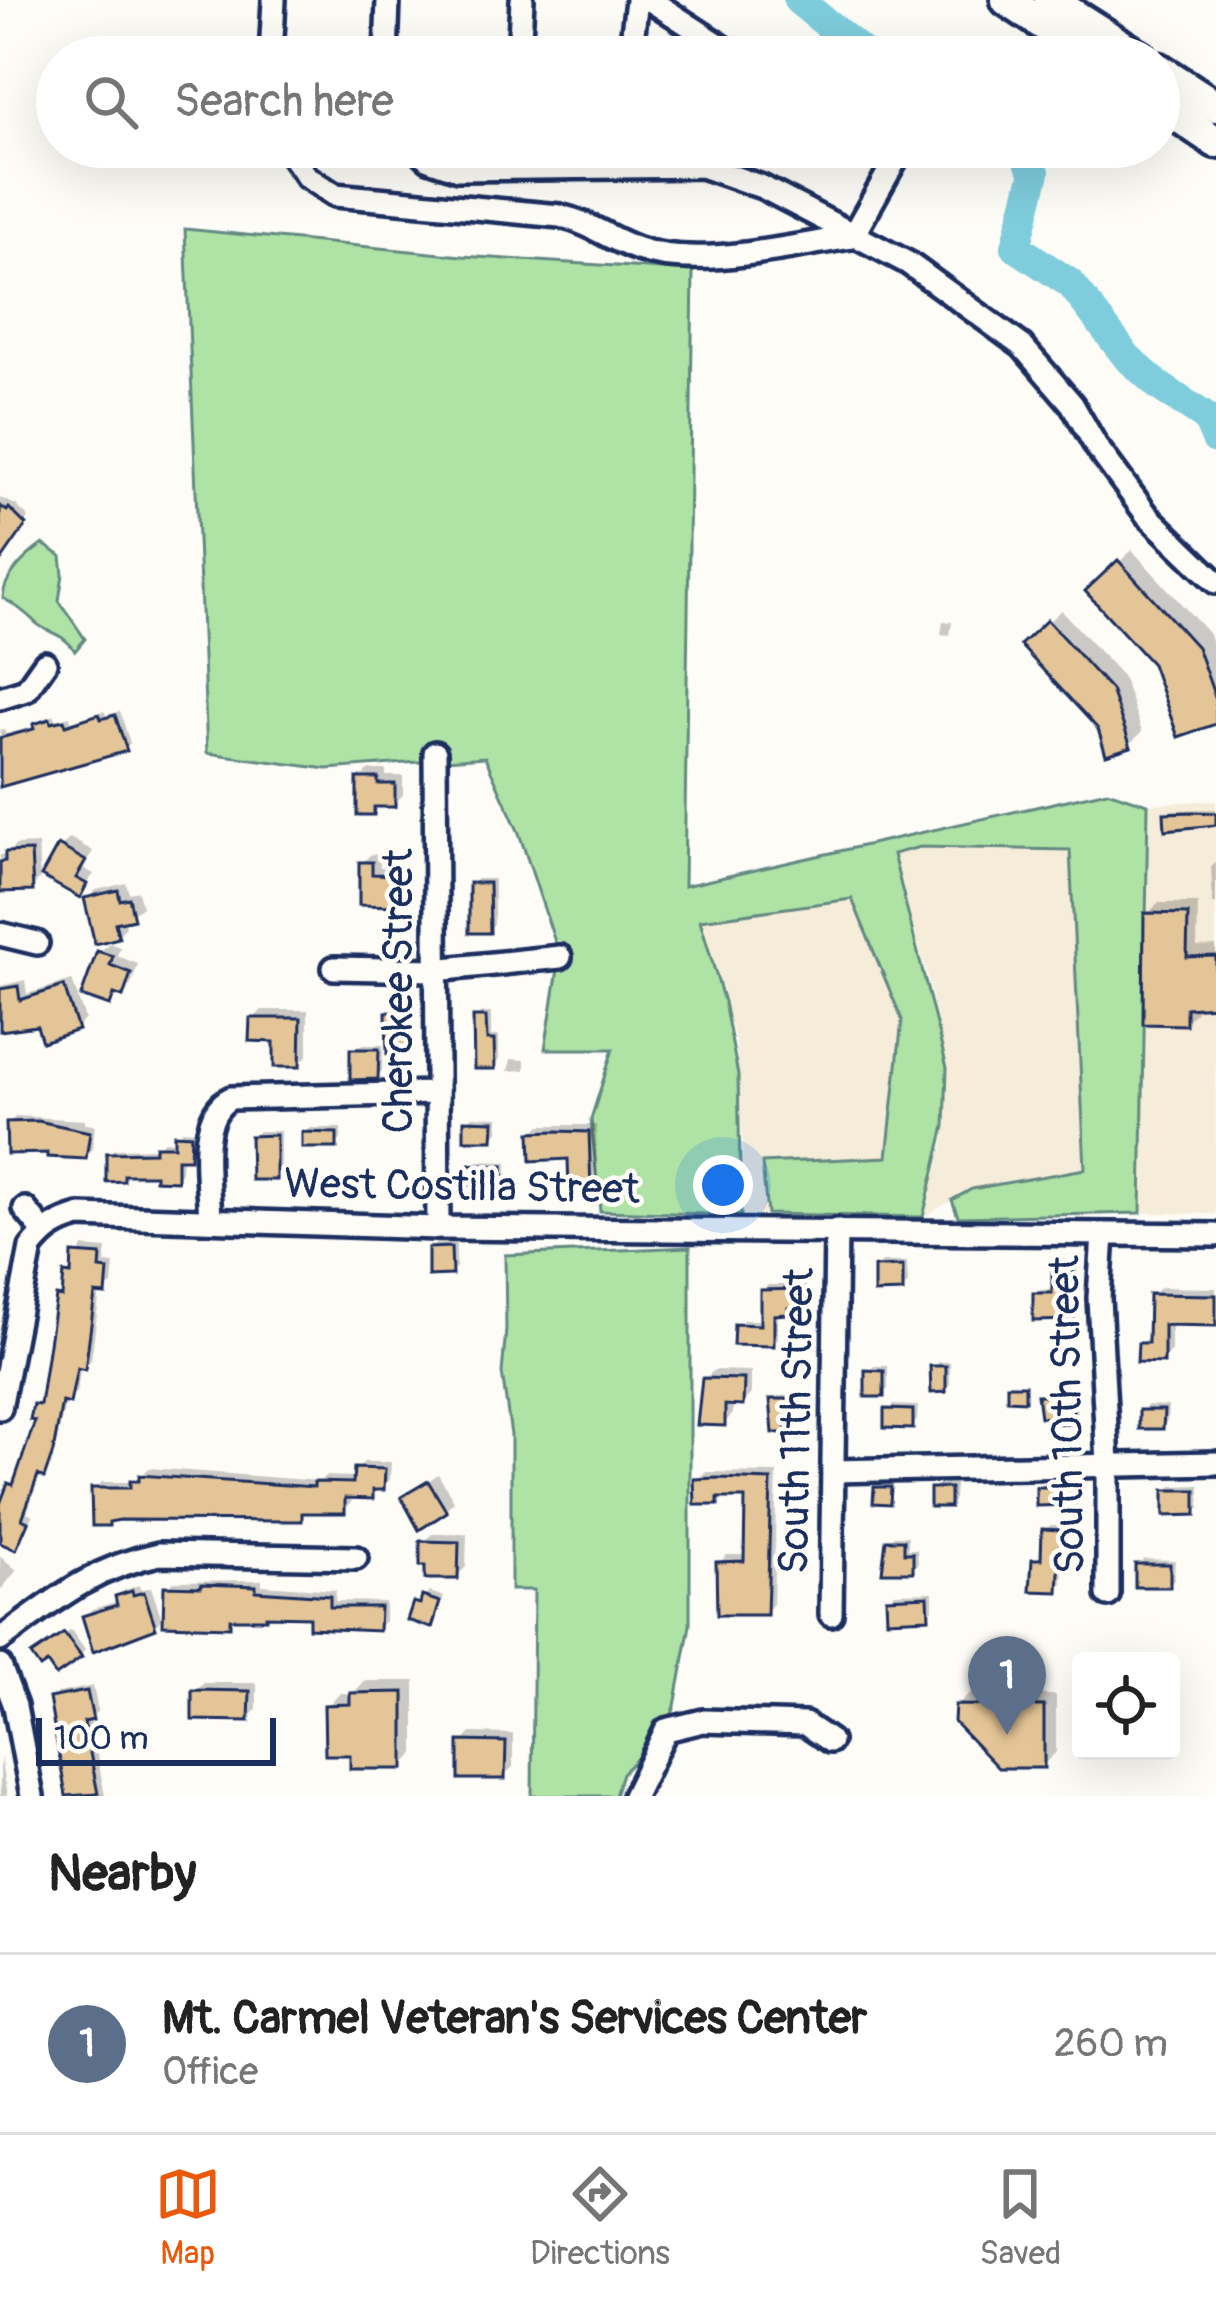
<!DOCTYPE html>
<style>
body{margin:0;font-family:Pangolin,sans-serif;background:#f2f2f2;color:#222}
.controls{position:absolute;right:36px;bottom:36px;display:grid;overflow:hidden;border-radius:12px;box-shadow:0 12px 48px #0002}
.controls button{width:108px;height:108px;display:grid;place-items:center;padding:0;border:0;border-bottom:3px solid #e0e0e0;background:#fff;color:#222;font:60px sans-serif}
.scale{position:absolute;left:36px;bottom:30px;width:240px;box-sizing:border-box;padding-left:12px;border:6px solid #1b2f5e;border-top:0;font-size:33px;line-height:42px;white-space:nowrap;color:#1b2f5e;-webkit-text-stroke:9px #fdfcf7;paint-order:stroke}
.you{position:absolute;left:723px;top:1185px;width:42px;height:42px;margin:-30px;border:9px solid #fff;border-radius:50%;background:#1a73e8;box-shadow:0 0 0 18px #1a73e833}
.badge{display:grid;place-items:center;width:78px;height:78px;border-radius:50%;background:#ea580c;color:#fff;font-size:39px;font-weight:700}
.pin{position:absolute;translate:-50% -99px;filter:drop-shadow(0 3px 6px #0008)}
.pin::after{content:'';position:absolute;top:63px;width:42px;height:36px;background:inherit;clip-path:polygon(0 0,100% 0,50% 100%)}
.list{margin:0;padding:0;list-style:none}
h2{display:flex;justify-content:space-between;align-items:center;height:156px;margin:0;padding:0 48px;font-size:51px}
h2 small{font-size:39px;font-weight:400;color:#767676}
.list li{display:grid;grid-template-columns:78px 1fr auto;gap:36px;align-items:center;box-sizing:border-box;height:180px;padding:0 48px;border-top:3px solid #e0e0e0}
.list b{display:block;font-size:45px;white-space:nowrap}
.list p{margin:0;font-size:39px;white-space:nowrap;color:#767676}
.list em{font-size:39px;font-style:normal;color:#767676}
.icon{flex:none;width:66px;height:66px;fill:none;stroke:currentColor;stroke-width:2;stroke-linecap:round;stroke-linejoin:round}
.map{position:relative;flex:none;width:1216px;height:1796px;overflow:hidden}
.search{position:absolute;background:#fff;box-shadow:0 12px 48px #0002;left:36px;right:36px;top:36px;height:132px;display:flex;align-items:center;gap:30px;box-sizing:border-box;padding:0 42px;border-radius:66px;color:#767676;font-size:45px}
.sheet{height:336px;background:#fff}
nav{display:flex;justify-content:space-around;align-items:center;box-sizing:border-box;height:168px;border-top:3px solid #e0e0e0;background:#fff;font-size:33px;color:#767676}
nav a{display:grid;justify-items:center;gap:6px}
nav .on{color:#ea580c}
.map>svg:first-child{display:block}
</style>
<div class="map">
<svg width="1216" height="1796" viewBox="0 0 1216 1796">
<rect width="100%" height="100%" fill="#fdfcf7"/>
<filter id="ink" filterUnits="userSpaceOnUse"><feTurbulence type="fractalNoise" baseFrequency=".00833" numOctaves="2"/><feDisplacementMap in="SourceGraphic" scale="24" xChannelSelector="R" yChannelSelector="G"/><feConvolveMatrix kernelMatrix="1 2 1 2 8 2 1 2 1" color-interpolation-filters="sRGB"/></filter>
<g filter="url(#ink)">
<g fill="#f6ecda">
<path d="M1216,800V1214L1141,1213L1148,804Z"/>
<path d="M920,847L1070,849L1085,1169L972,1189L923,1217L944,1141L947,1068L928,979L893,854Z"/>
<path d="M853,898L902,1020L903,1056L887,1157L763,1163L767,1214L741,1215L743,1146L736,1043L700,919Z"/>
</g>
<g fill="#aee3a5" stroke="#648982" stroke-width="3">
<path d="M185,229L462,256L693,271L684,886L1107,791L1148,804L1141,1213L958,1217L952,1200L972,1189L1085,1169L1070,850L920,847L893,854L947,1068L945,1126L923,1217L767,1214L762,1163L887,1157L902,1020L852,899L700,920L724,1002L738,1075L741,1215L600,1211L591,1119L613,1049H545L560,957L519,833L485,757L327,769L207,753Z"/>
<path d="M43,544L61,556L63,574L59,601L85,639L75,651C64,633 47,633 36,623C25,612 17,606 3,598C3,577 26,556 43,544Z"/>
<path d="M690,1247V1625L675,1706L666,1730L622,1773L615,1796H532L534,1590H511V1435L502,1373L506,1330L505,1255Z"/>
</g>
<g fill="#0003">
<path d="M0,498L16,505L29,518L0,559Z"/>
<path d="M1132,550L1209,634L1216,655V721L1154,662L1089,592Z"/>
<path d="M1061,610L1123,677L1142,732L1129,745L1101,727L1024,645Z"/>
<path d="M943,621L952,622L950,635L941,634Z"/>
<path d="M104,711L106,715L120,711L130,743L125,749L0,785V730L4,729L6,734L37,726L42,719L55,715L56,720L70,716L71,721Z"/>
<path d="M369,770H386V776H403V795L394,804H380L372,812L360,779Z"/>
<path d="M1216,809V822L1167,814L1172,810Z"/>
<path d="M70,838L93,851L83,868L94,874L79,894L61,847Z"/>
<path d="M38,844L40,879L31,888L0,889V855L6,854L16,845Z"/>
<path d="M371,854L380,855V867H406V894L397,903L362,863Z"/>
<path d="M1216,862V904H1213L1211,867Z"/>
<path d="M477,879H494V924L488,930L472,884Z"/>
<path d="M126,883L129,893L138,891L142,907L124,918L126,927L117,936L87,899L96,890Z"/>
<path d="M1159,903H1198L1197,947L1216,946V1003L1197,1004V1010L1185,1022L1147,914Z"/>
<path d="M109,943L120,947L117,956L138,964L131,985L109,1003L100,952Z"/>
<path d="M25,980L27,994L72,980L85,1019L77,1028L39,1023L0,1028V986Z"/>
<path d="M395,1008H412V1045L407,1050L389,1014Z"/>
<path d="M262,1010H308V1055L299,1064L277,1039L253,1019Z"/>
<path d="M481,1013H491V1036H499V1060L494,1066L476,1019Z"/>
<path d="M359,1045H383L382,1071L377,1076L353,1050Z"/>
<path d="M511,1059L525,1060V1070L508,1071Z"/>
<path d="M16,1116L85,1120V1124L95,1125L92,1149L85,1156L9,1123Z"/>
<path d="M473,1116L498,1117V1132L492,1137L467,1121Z"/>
<path d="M541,1125H596L597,1179L589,1186L571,1156L533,1133Z"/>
<path d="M310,1128H341V1139L336,1145L305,1134Z"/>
<path d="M182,1130L195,1131V1151L189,1156H182L181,1172L176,1178L158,1172H129L123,1178L109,1155L114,1149L157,1148L164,1141L177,1142Z"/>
<path d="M259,1131H280V1171L275,1177L253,1137Z"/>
<path d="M478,1161L507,1162V1179L501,1185L472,1167Z"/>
<path d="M436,1243H456V1267L450,1272L431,1249Z"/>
<path d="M83,1247L107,1249L105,1263L114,1264L112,1285L100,1292L91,1360L81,1366L76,1393L66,1400L51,1467L41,1473L27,1512L33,1515L15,1546L0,1539V1511L39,1418L36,1405L43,1398L58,1298L66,1290L67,1275Z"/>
<path d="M1060,1259L1077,1260L1078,1313L1073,1317L1036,1294L1041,1290L1055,1289V1264Z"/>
<path d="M882,1262H907L908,1284L902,1289L877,1268Z"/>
<path d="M768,1285H806V1300L801,1305L778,1311V1338L773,1343L737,1325L743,1320H763V1291Z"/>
<path d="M1160,1287L1216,1288V1322H1171V1351L1163,1360L1141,1344L1149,1335L1152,1296Z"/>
<path d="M939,1362H950V1384L945,1389L933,1367Z"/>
<path d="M874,1366H888V1389L883,1394L868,1372Z"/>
<path d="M714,1370L751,1371V1394L742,1403H733V1414L724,1423L705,1379Z"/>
<path d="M1046,1391H1062L1061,1402H1077L1076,1415L1071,1421L1040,1396Z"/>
<path d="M778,1396H795L796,1412L785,1430L774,1400Z"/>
<path d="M893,1405L918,1406L917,1420L912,1426L887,1411Z"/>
<path d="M1148,1405L1168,1406L1167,1421L1162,1426L1142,1411Z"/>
<path d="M364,1462H391L390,1480L372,1496H352L351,1503L344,1510H309L301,1518H113L108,1523L94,1490L102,1482H134L149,1468L320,1481L325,1476L356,1477L357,1469Z"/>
<path d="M705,1472L777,1473L773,1604L766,1612L719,1563L727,1555H747L748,1495H723L717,1502L697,1480Z"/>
<path d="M438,1474L454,1501L445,1510L405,1498Z"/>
<path d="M1079,1482V1497L1073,1502L1039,1489L1045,1483Z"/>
<path d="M939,1484H955L954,1499L949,1504L933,1489Z"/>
<path d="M1200,1485V1507L1195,1512L1167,1491L1172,1486Z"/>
<path d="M1051,1525H1065L1062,1583L1057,1589L1034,1560L1044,1554L1045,1530Z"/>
<path d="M432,1534H467L466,1567L457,1576L423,1543Z"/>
<path d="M894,1536H908V1549H917L918,1563L912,1569L889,1542Z"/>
<path d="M0,1556L17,1570L0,1591Z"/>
<path d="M1144,1559L1175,1560L1174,1579L1169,1584L1138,1565Z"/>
<path d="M262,1580V1585L336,1590L335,1601L385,1602V1621L378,1628L312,1614L236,1616L228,1624L167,1588L174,1581Z"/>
<path d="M139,1585L141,1590L151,1587L162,1619L155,1626L85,1617L92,1609L119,1601L125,1590Z"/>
<path d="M430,1592L444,1597L431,1624L416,1604Z"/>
<path d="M933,1592V1609L928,1615L889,1599L895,1593Z"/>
<path d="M71,1630L85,1650L80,1656L40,1650Z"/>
<path d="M365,1681H415V1753L403,1766L353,1752L327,1706L340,1693H353Z"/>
<path d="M204,1683H257V1709L248,1718L195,1692Z"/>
<path d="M93,1686L98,1711L90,1718L105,1796H69L52,1699L58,1693Z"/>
<path d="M970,1694L1056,1695V1752L1043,1765L957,1706Z"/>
<path d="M471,1733L513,1734V1767L504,1776L462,1743Z"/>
<path d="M0,1757L7,1796H0Z"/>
</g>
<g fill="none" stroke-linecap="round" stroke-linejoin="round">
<g stroke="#7eccdc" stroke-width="30">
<path d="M798,0L868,57"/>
<path d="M1021,147L1035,172L1016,247L1071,284L1127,357L1159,386L1207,418L1216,439"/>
</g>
</g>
<g fill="#e4c597" stroke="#1b2f5e" stroke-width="3">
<path d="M0,506L7,511L9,508L26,525L0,562Z"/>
<path d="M1118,560L1197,647L1216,700V724L1178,737L1152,664L1085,591Z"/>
<path d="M1047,620L1111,690L1131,747L1106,755L1098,729L1020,645Z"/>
<path d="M99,714L101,719L115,715L127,751L0,787V738L34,729L33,724L50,719L51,723L64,720L66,725Z"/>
<path d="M357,778H378V784H395V807H374V815H357Z"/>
<path d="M1193,812L1216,813V825L1165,830L1164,813Z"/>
<path d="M58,845L86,861L76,878L87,884L80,898L41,876Z"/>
<path d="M31,851L33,891L0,892V862L5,861V852Z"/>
<path d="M359,862H372V874L399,875L398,906L359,905Z"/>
<path d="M469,883H489L490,933H469Z"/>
<path d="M118,890L120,900L129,898L134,919L115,923L119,938L95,944L84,898Z"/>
<path d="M1144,913L1188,914L1187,957L1216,956V1006L1186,1008V1025L1143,1024Z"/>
<path d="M97,951L113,956L110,965L131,973L123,997L114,994L110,1006L81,996Z"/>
<path d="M18,986L20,1000L64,986L78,1030L42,1042L37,1026L0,1031V989Z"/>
<path d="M386,1012H407L408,1053L387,1054Z"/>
<path d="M473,1017H486L487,1040H494L495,1069H474Z"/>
<path d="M250,1018H301L300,1067H274V1042L249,1041Z"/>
<path d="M350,1049H379L378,1079L350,1080Z"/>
<path d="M464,1120L494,1121L493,1140H464Z"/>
<path d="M38,1121L90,1132L86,1159L47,1157V1153L7,1154L6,1122Z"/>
<path d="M556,1131L589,1132L591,1189L569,1190L568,1159L531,1161L530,1132Z"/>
<path d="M302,1132L337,1133V1148H302Z"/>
<path d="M174,1134L191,1135L190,1159H177V1181L155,1180V1175H124V1181L106,1182V1153L155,1152V1146H174Z"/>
<path d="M276,1135V1180H251L250,1136Z"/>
<path d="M469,1165L503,1166V1188L469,1186Z"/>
<path d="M451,1247L452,1275L428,1276V1248Z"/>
<path d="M72,1253L101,1255L100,1269L108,1270L106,1295L95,1294L85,1370L77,1368L70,1404L62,1402L53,1452L44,1478L38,1475L22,1519L28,1522L16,1550L0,1543V1504L8,1483L13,1485L35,1421L30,1420L33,1404L40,1405L56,1296L62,1297L64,1273L71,1274Z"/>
<path d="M1052,1263L1073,1264L1074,1320L1033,1321V1293H1052Z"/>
<path d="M903,1266V1292L874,1293V1267Z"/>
<path d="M802,1289V1308H788V1314L774,1315V1346L733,1345L734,1324L760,1325V1290Z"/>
<path d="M1149,1294L1216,1295V1326L1164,1325V1363L1137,1362L1138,1343H1148Z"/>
<path d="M930,1366H946V1392L931,1393Z"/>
<path d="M865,1370L884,1371V1397H865Z"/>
<path d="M702,1378L744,1379L743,1406L725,1405V1426L697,1425Z"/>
<path d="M1007,1385H1025V1401L1007,1400Z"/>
<path d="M1037,1395H1057V1407H1073L1072,1424L1049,1423V1418L1040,1417Z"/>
<path d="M770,1399H792V1420H786V1433H773Z"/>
<path d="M884,1409L913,1410V1429L884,1428Z"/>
<path d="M1139,1410H1164L1163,1429H1139Z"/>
<path d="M354,1468L385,1469L384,1490H373V1499L345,1498V1513H302V1521L120,1520L109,1522V1526H92L91,1488H130V1481H139V1475L314,1487V1482L353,1483Z"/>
<path d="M718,1478L771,1480L767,1615H717L716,1562L744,1561L745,1498H718V1505H695L694,1479Z"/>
<path d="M428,1481L447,1512L419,1530L401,1497Z"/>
<path d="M874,1487H891L890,1504L873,1503Z"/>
<path d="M1036,1487H1074L1075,1505L1036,1506Z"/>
<rect x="930" y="1488" width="20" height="19"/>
<path d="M1164,1490H1196V1515L1164,1516Z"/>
<path d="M1042,1529L1061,1530L1058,1592L1030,1591L1032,1559H1041Z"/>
<path d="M886,1540H904V1553H913V1572H882Z"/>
<path d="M420,1541L459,1542L458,1579H425V1566H420Z"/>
<rect x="1135" y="1564" width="35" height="23"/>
<path d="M201,1584L256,1586V1591L330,1596V1607H380L379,1631L309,1628V1617L266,1616V1619H230V1627L163,1625L164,1586L201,1587Z"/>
<path d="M132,1591L133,1595L144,1592L156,1628L93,1652L82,1616L117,1605L115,1596Z"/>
<path d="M422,1596L440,1602L432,1628L407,1620L413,1602L420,1604Z"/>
<path d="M928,1596L929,1618L887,1620L886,1598Z"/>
<path d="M64,1633L82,1658L56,1676L47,1663L40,1668L31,1655Z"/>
<path d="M192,1690L250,1691L249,1721L192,1720Z"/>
<path d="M87,1691L93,1720L84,1722L98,1794L66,1796L49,1698Z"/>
<path d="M404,1692V1769H350V1755H325L324,1705L350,1704V1693Z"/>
<path d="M955,1705L1044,1706V1768H998L954,1722Z"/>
<path d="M459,1741L506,1742L505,1779H459Z"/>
</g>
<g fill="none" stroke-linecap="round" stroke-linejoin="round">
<g stroke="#1b2f5e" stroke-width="30">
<g id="minor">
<path d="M650,0L738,57"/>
<path d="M271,57L274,0"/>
<path d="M386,57L388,0"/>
<path d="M519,57L522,0"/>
<path d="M630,57L637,0"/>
<path d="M286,147L307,177L335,195L560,216C593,224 609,239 638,249C698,270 789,246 852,237"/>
<path d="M415,147L429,159L458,169L702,166L762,187L908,263L1022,346L1072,404L1096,446L1147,515L1216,582"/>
<path d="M852,237L896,159L878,147"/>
<path d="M0,698L26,690L45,663"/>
<path d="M435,753L438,1228"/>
<path d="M0,934L37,943"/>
<path d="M334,968L435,970L560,957"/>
<path d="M25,1209L44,1232"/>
<path d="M210,1218C209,1184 195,1115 231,1098L436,1093"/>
<path d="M1103,1234L1099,1298L1108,1464V1595"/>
<path d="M0,1408L31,1248C45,1230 57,1222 79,1216L438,1228L1216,1235"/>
<path d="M833,1471L1216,1463"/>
<path d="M831,1614L836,1230"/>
<path d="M0,1640C53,1601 92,1568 159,1554L356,1558"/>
<path d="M0,1666L15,1706L32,1796"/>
<path d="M634,1796L666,1730L703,1721L805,1724L830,1741"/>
</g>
</g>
<g stroke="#1b2f5e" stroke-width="39">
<g id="highway">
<path d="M1007,0L1092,57"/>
<path d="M1050,0L1140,57"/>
<path d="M1159,69L1216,106"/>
<path d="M1159,103L1216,142"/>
</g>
</g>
<use href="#minor" stroke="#fdfcf7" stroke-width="21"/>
<use href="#highway" stroke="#fdfcf7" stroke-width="30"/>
</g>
</g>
<g text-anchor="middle" stroke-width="9" stroke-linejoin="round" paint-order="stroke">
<g font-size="42" fill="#1b2f5e" stroke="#fdfcf7">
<text transform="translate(397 991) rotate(-90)" y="15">Cherokee Street</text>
<text transform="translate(462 1185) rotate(1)" y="15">West Costilla Street</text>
<text transform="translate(1066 1415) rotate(-91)" y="15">South 10th Street</text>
<text transform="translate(795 1421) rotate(-89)" y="15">South 11th Street</text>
</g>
</g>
</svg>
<div class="controls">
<button><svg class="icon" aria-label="locate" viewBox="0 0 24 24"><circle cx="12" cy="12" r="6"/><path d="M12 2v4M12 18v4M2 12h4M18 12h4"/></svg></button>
</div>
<div class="scale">100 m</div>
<div class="you"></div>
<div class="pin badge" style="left:1007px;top:1735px;background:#5c6f8a">1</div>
<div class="search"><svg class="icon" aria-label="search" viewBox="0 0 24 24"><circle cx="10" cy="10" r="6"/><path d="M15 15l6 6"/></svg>Search here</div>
</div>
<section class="sheet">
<h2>Nearby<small></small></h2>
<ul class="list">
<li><span class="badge" style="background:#5c6f8a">1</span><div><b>Mt. Carmel Veteran's Services Center</b><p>Office</p></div><em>260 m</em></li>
</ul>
</section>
<nav>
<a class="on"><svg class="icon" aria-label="map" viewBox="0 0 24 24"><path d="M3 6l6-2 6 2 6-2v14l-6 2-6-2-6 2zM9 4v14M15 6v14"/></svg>Map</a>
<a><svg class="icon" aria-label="directions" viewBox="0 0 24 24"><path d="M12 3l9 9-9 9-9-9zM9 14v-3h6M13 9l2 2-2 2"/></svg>Directions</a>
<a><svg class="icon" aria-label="saved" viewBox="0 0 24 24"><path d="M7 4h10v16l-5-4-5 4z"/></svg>Saved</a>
</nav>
